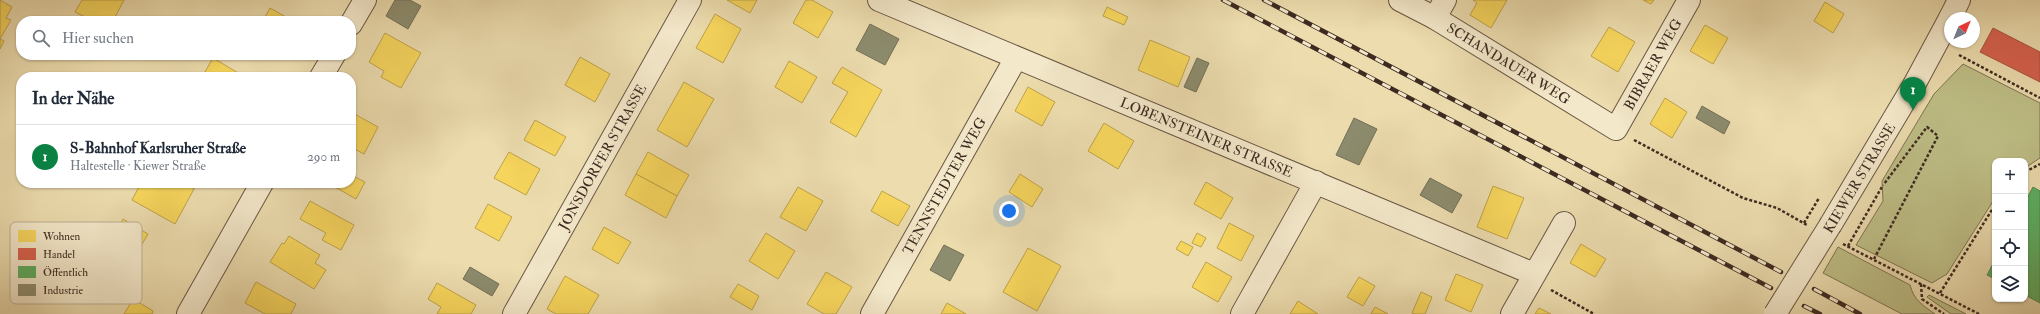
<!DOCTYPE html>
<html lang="de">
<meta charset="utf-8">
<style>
body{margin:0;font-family:"IM FELL Double Pica",serif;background:#f6f6f7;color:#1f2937}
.controls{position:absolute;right:12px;bottom:12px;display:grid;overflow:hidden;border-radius:8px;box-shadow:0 1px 3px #0004}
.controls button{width:36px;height:36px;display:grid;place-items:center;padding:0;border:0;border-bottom:1px solid #e0e1e3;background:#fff;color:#1f2937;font:20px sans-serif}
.compass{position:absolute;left:1944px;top:12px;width:36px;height:36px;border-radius:50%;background:#fff;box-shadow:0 1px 3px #0004;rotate:43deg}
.you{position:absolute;left:1009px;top:211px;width:14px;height:14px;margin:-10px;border:3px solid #fff;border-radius:50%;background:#1a73e8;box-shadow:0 0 0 6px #1a73e833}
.badge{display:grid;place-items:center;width:26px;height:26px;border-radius:50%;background:#0b8043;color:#fff;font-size:13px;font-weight:700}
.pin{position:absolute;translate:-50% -33px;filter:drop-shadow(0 1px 2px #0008)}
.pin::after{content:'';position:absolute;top:21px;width:14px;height:12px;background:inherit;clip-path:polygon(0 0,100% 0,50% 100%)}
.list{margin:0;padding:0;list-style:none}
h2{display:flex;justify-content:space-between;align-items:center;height:52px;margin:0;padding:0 16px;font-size:17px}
h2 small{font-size:13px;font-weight:400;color:#747a83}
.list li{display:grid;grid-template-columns:26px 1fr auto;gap:12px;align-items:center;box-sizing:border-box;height:64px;padding:0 16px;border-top:1px solid #e0e1e3}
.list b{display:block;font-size:15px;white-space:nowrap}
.list p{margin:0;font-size:13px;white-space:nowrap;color:#747a83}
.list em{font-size:13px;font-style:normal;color:#747a83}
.icon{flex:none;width:22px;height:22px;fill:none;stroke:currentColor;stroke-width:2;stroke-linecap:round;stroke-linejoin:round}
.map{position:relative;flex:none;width:2040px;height:314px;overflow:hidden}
.search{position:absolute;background:#fff;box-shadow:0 1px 3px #0004;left:16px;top:16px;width:340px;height:44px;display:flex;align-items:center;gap:10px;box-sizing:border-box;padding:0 14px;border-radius:16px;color:#747a83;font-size:15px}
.panel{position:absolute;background:#fff;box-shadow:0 1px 3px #0004;left:16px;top:72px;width:340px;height:116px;border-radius:16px}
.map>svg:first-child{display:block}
</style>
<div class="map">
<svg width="2040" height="314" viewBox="0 0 2040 314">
<rect width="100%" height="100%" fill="#ecdcae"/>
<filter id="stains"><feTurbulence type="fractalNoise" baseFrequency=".005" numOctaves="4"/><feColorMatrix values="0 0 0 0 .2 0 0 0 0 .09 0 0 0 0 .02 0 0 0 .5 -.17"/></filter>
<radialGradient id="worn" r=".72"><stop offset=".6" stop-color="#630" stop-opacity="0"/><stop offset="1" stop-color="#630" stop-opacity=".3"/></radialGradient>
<g fill="#bebe86" stroke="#7e7454">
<path d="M1963,64L2040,103V158L2025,168V161H1995V198L1947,274L1932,283L1856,245L1883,201L1882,181L1934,94Z"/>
<path d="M1838,247L1910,285C1914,300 1922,305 1935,314H1902L1823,273Z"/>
<path d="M1929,295L1966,314H1951L1927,297Z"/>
</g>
<g fill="#f6d55c" stroke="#bea24a">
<path d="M0,0L12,7L6,18L11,20L0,39L4,41L0,49Z"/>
<path d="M82,0H124L113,21H93L75,12Z"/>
<path d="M727,0H757L750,13Z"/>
<path d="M806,0H812L833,12L818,38L793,23Z"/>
<path d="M1473,0H1507L1491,28L1470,15L1477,3Z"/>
<path d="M1643,0H1654L1651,4Z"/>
<path d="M1825,2L1844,14L1833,33L1814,21Z"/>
<path d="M1107,7L1128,17L1124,25L1103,16Z"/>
<path d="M270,8L293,21H263Z"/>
<path d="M715,14L741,29L723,63L696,48Z"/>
<path d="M1705,25L1728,38L1713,64L1690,51Z"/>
<path d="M1609,27L1635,42L1618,72L1591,56Z"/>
<path d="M385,33L421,53L401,88L381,77L384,71L369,62Z"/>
<path d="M1150,40L1190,57L1178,87L1138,70Z"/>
<path d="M580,57L610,74L595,102L565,85Z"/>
<path d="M213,58L245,77H202Z"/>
<path d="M789,61L817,77L802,103L775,87Z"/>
<path d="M842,67L882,90L856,137L830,122L848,92L832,83Z"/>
<path d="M684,82L714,99L687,147L657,130Z"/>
<path d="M1028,87L1055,102L1042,126L1015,111Z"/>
<path d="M1665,98L1687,112L1672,138L1650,124Z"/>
<path d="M351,112L378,127L364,154L351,147Z"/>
<path d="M535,120L566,137L555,156L524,140Z"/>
<path d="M1104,123L1134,141L1118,169L1088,151Z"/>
<path d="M509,152L540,169L526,195L494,178Z"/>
<path d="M648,152L689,175L677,196L636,174Z"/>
<path d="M636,174L677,196L666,218L625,195Z"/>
<path d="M1020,174L1043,189L1032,207L1009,192Z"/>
<path d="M351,175L365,182L356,199L328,183H351Z"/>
<path d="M1206,182L1233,198L1221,219L1194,204Z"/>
<path d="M141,183H184L194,189L175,224L132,200Z"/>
<path d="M1493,186L1524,198L1507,239L1477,227Z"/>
<path d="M798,187L823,201L806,231L780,217Z"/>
<path d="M882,191L910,206L898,226L871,211Z"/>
<path d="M310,201L354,225L341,250L322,240L326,233L300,219Z"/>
<path d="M488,204L512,217L499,241L475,228Z"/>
<path d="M123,219L148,234L134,258L109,244Z"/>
<path d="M1229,223L1254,236L1241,261L1217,248Z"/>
<path d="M604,227L631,242L618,264L592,249Z"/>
<path d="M766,233L795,251L778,279L749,261Z"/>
<path d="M1197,233L1206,238L1201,247L1192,243Z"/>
<path d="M289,236L320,255L315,263L326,270L314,289L270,262L282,243L284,244Z"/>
<path d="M1181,241L1193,247L1188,256L1176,249Z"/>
<path d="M1581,244L1606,259L1595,277L1570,263Z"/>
<path d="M1028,248L1061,266L1037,311L1003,292Z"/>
<path d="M1206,262L1232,277L1218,302L1192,287Z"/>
<path d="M826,272L852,287L836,314H824L807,304Z"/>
<path d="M1456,274L1483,285L1471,312L1445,300Z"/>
<path d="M565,276L599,295L588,314H556L547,309Z"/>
<path d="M1359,277L1375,286L1363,306L1347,297Z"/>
<path d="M256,282L296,304L291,314H265L245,303Z"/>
<path d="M437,283L476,305L471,314H437L441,307L428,299Z"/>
<path d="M738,284L759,296L752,310L730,297Z"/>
<path d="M1421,292L1432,297L1425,314H1415L1412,313Z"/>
<path d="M133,299L153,311L152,314H124Z"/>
<path d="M1298,301L1318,314H1290Z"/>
<path d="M947,303L966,314H941Z"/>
<path d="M1375,307L1388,314H1371Z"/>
<path d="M1539,308L1551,314H1535Z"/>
</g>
<path fill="#d6604d" stroke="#a85040" d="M1993,28L2040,52V82L1980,52Z"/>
<g fill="#5aae61" stroke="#51864e">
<path d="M2033,187L2040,191V303L2025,295V202Z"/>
<path d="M1995,260V279L1987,275Z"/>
</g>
<g fill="#8c8c6e" stroke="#746f57">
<path d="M395,0H410L421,6L408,29L386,16Z"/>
<path d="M870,24L899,39L885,65L856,50Z"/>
<path d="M1197,58L1209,63L1196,92L1184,87Z"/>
<path d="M1702,106L1730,122L1724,134L1696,118Z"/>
<path d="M1354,118L1377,129L1359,165L1336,155Z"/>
<path d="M1430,178L1462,195L1452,213L1420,195Z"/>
<path d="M944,245L964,255L950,281L930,270Z"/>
<path d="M470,267L499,284L492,296L463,279Z"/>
</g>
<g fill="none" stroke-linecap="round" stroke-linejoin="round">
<g stroke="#695644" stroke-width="24">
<g id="minor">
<path id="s1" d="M879,0L1534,274"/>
<path id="s2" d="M1400,0L1435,18L1616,129L1689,0"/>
<path d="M1435,18L1445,0"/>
<path d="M1950,18L1959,0"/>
<path d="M351,24L365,0"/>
<path d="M321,77L334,55"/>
<path d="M1831,224L1914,85L1950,18"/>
<path d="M188,314L262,183"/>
<path id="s3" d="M514,314L690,0"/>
<path id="s4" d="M872,314L1016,58"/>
<path d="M1242,314L1316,182"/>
<path d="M1512,314L1564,223"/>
</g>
</g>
<g stroke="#3d2a21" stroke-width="2.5" stroke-dasharray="3 2" stroke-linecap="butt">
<path d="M1959,55L2040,98"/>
<path d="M1634,140L1743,198L1777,208L1807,225"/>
<path d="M2025,172L2040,164"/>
<path d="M1804,223L1819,198"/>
<path d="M1843,244L1979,314"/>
<path d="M1848,246L1883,185"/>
<path d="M1874,259L1938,136L1927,127L1884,184"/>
<path d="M1921,284L1922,299L1944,314"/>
<path d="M1551,290L1594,314"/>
<path d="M1940,293L1995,205"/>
</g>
<use href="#minor" stroke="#f3e8ca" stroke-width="22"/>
<g stroke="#3d2a21" stroke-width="4.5">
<g id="rail">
<path d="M1223,0L1771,288"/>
<path d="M1264,0L1781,272"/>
<path d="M1814,289L1860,314"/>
<path d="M1804,306L1820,314"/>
</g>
</g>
<use href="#rail" stroke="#f3e8ca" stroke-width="3" stroke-dasharray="9" stroke-linecap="butt"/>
<g stroke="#695644" stroke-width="24" stroke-linecap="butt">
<path id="minor-bridge" d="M1775,314L1831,224"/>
</g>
<use href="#minor-bridge" stroke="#f3e8ca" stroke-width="22"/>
</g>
<g text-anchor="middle" stroke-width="4" stroke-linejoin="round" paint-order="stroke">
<g font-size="14" fill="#3d2a21" stroke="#f3e8ca">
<text dy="5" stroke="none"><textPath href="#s2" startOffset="126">SCHANDAUER WEG</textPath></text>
<text dy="5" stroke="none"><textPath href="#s2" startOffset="326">BIBRAER WEG</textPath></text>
<text dy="5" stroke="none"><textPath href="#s1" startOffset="355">LOBENSTEINER STRASSE</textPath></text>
<text dy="5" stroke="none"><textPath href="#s3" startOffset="180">JONSDORFER STRASSE</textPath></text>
<text transform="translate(1859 178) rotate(-59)" y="5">KIEWER STRASSE</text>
<text dy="5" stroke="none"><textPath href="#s4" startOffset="147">TENNSTEDTER WEG</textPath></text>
</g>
</g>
<rect x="10" y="222" width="132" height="82" rx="6" fill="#f3e8ca" stroke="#bcaf97" stroke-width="1"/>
<rect x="18" y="230" width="18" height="12" fill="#f6d55c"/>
<rect x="18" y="248" width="18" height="12" fill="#d6604d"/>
<rect x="18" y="266" width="18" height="12" fill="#5aae61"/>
<rect x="18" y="284" width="18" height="12" fill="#8c8c6e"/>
<g font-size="11" fill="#3d2a21">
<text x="43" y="240">Wohnen</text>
<text x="43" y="258">Handel</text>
<text x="43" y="276">Öffentlich</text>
<text x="43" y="294">Industrie</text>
</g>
<rect width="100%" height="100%" filter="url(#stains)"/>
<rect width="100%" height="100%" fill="url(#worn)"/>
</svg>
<div class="controls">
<button>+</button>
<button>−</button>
<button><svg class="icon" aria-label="locate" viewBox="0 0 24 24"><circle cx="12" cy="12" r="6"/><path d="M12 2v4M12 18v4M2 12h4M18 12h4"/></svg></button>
<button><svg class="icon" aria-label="layers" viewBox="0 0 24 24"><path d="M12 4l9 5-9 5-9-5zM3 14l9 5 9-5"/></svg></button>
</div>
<svg class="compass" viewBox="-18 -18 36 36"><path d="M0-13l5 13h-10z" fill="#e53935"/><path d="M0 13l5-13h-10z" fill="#747a83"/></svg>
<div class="you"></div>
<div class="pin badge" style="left:1913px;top:110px">1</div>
<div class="search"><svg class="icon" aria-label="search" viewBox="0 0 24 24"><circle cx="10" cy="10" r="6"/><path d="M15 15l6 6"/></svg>Hier suchen</div>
<section class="panel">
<h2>In der Nähe<small></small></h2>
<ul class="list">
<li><span class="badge">1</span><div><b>S-Bahnhof Karlsruher Straße</b><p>Haltestelle · Kiewer Straße</p></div><em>290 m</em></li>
</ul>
</section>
</div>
